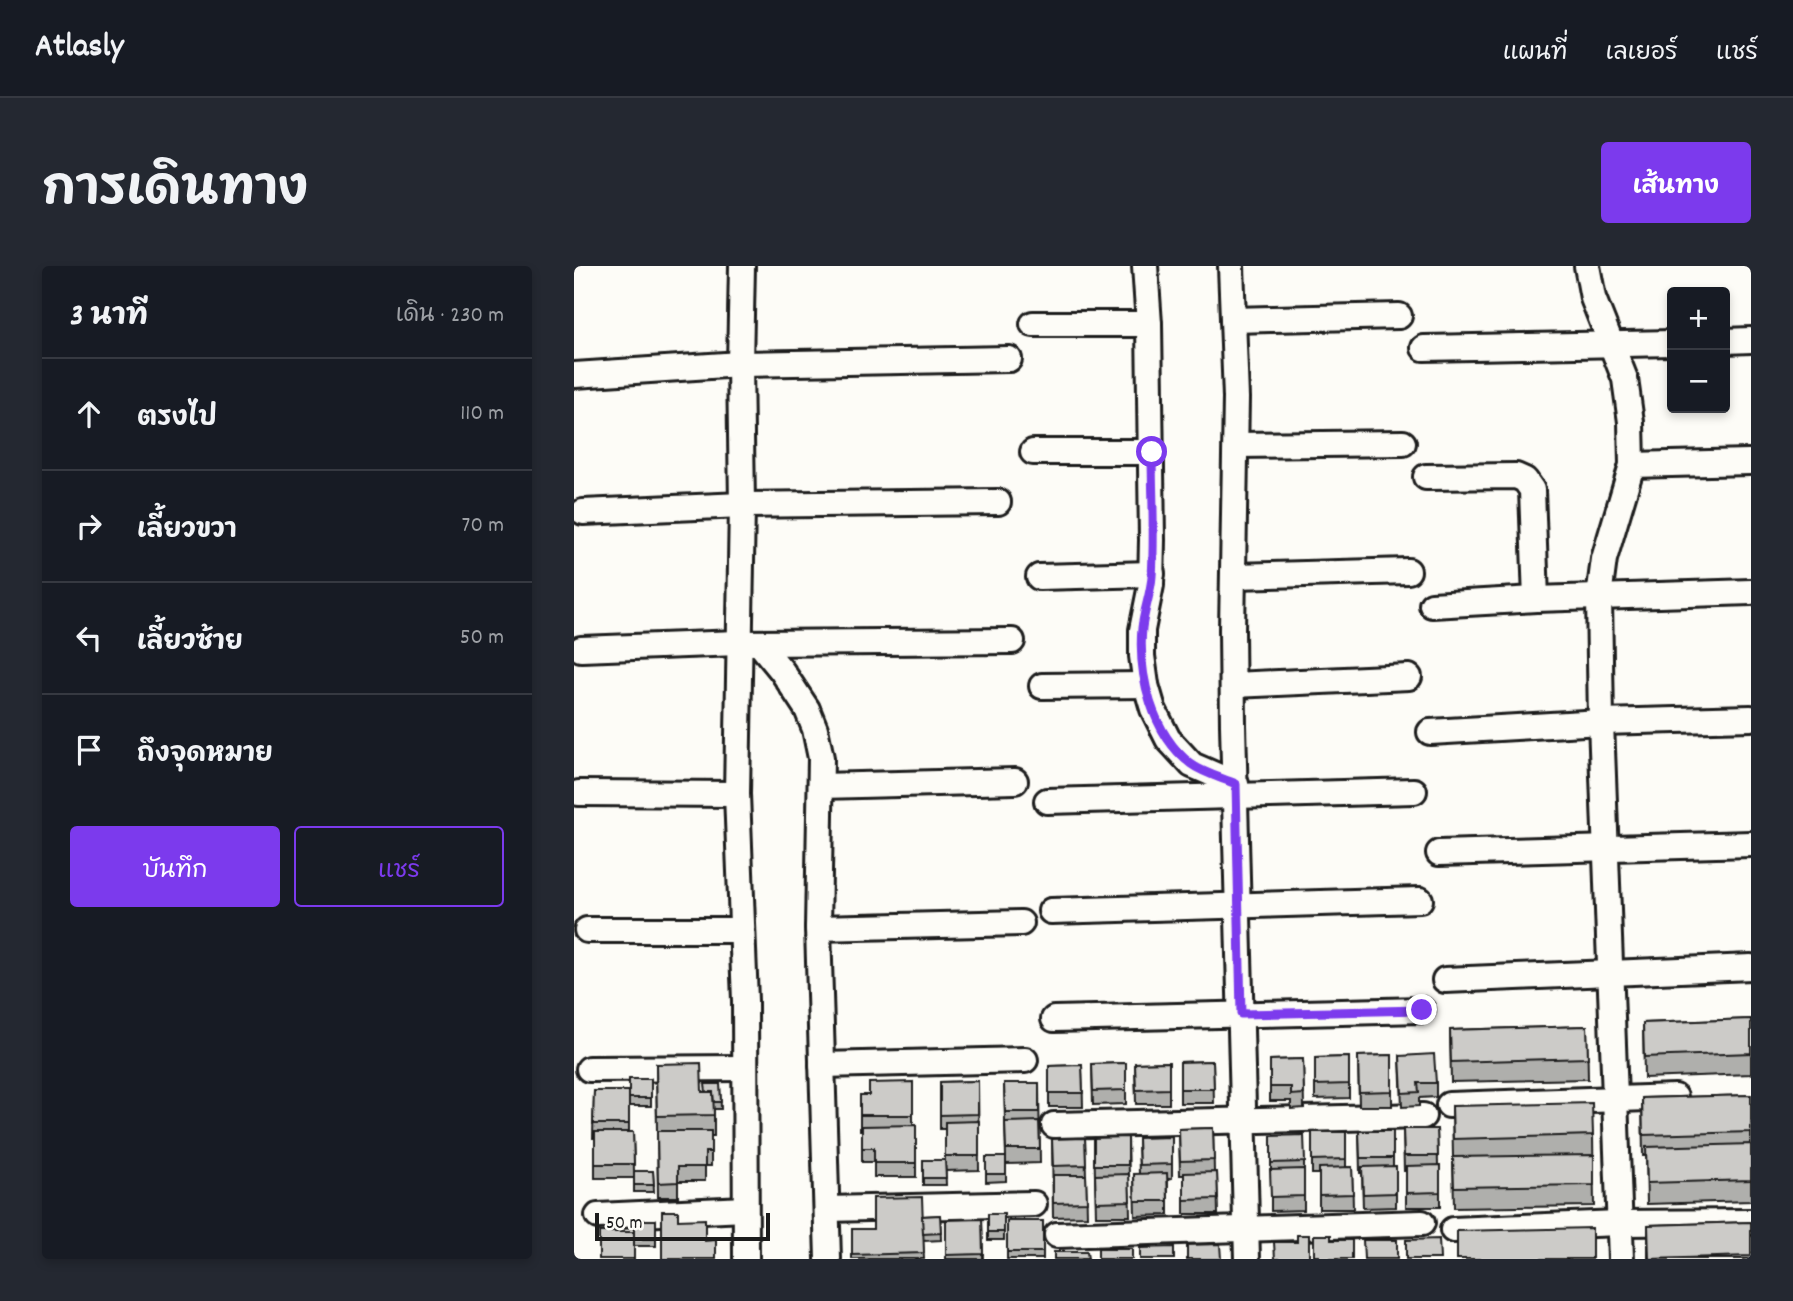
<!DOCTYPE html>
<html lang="th">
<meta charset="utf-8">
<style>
body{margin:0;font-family:Dekko,"Playpen Sans Thai",sans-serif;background:#242831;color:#f1f3f6}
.controls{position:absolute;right:21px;top:21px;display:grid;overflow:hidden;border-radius:7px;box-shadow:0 4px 10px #0003}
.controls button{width:63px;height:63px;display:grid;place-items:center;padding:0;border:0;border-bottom:2px solid #363941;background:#171b24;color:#f1f3f6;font:35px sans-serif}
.scale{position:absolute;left:21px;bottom:18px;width:175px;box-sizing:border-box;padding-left:7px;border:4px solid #1c1c1c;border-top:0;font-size:19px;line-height:24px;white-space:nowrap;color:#1c1c1c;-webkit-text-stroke:5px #fdfcf7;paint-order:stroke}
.stop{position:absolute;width:21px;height:21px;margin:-16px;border:5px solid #7c3aed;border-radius:50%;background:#fff}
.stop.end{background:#7c3aed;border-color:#fff;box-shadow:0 2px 7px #0008}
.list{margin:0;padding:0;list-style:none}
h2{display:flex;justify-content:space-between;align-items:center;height:91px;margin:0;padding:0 28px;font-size:30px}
h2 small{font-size:23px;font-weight:400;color:#9ea1a6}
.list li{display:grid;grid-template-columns:46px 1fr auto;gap:21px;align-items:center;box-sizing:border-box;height:112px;padding:0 28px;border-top:2px solid #363941}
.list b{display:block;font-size:26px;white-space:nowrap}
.list em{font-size:23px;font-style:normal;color:#9ea1a6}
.actions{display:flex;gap:14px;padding:21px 28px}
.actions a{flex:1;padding:16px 0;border:2px solid #7c3aed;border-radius:7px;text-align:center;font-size:24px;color:#7c3aed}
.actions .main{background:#7c3aed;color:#fff}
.icon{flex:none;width:38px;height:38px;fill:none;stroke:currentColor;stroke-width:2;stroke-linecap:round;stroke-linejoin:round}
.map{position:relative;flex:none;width:1177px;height:993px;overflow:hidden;border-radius:7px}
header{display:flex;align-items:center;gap:42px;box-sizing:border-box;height:98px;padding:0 35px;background:#171b24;border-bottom:2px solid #363941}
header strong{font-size:33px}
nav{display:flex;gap:38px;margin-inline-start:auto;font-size:24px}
.intro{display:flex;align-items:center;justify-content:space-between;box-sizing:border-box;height:168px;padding:0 42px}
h1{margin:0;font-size:49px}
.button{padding:18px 32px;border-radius:7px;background:#7c3aed;color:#fff;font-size:24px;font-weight:700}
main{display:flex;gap:42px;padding:0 42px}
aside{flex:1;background:#171b24;border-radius:7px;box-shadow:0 4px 10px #0003}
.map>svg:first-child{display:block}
</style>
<header>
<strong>Atlasly</strong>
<nav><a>แผนที่</a><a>เลเยอร์</a><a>แชร์</a></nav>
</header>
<div class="intro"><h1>การเดินทาง</h1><a class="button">เส้นทาง</a></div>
<main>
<aside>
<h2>3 นาที<small>เดิน · 230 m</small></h2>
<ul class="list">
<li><svg class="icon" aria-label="ahead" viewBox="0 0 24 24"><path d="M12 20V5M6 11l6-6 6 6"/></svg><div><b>ตรงไป</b></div><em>110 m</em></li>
<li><svg class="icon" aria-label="right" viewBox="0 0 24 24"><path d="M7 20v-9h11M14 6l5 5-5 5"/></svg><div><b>เลี้ยวขวา</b></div><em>70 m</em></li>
<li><svg class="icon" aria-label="left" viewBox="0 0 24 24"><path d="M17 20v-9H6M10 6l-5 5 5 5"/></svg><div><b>เลี้ยวซ้าย</b></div><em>50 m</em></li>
<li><svg class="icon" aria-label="arrive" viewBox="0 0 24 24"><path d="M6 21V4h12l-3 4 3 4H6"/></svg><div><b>ถึงจุดหมาย</b></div></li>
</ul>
<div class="actions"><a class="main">บันทึก</a><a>แชร์</a></div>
</aside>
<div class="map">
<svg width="1177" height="993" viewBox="0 0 1177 993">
<rect width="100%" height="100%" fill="#fdfcf7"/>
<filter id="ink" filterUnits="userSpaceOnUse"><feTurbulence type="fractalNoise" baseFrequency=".0143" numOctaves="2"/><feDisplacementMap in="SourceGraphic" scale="14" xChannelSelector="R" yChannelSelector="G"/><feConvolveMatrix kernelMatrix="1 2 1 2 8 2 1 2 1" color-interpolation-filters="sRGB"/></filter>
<g filter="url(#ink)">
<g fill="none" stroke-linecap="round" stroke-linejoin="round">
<g stroke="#1c1c1c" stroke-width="30">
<g id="street">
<path d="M168,0L166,98L168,239L163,528L171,735L172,993"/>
<path d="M571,0L575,58L578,274L577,319L568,364V390L572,419L579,443L594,473L618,499L662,518"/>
<path d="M657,0L662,132L658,364L659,459L673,993"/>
<path d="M1013,0L1019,32L1051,113L1057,156L1058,199L1030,293L1025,331L1027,456L1047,993"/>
<path d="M659,54L825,50"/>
<path d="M459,58H575"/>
<path d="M1151,75L1177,74"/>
<path d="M850,82L1098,77"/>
<path d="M1,109L166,98L435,93"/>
<path d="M662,179L829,177"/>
<path d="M459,186H578"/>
<path d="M1058,199L1175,196"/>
<path d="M852,211L942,210L951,214L958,224L962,333"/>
<path d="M9,246L168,239L424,236"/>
<path d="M661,310L834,305"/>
<path d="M465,311L578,308"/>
<path d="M858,339L962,333L1177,326"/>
<path d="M185,377L208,405L233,443L241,463L247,492L244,662L254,993"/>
<path d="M7,383L164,377L438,375"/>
<path d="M659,419L835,411"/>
<path d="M468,420L572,419"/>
<path d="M856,466L1027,456L1177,452"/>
<path d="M247,520L441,515"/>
<path d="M5,527L163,528"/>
<path d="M473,535L840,525"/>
<path d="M865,587L1177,578"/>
<path d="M477,645L846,634"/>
<path d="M244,662L447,657"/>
<path d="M13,664H168"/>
<path d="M871,714L1177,701"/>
<path d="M480,753L848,744"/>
<path d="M248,799L451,794"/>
<path d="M15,803L171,802"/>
<path d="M875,839L1101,831"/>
<path d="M480,859L849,850"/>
<path d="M253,943L460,938"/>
<path d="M24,950L171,943"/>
<path d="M879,964L1045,957L1177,956"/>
<path d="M483,969L848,957"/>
</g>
</g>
<use href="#street" stroke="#fdfcf7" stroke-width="24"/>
</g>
<g fill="#afafac" stroke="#1c1c1c" stroke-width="2">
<path d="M1177,753V808L1070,812L1069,757Z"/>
<path d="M1013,760L1014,813L877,816L876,764Z"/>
<path d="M818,789V840H785L784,790Z"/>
<path d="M826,790L862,817V831L845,832V840L828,841Z"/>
<path d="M775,791V832L741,833V792Z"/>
<path d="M729,793L730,842L717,843V835H696V794Z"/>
<path d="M639,795L640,837H606V796Z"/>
<path d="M595,796V838H562L561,797Z"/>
<path d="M552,797V838L519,839L518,798Z"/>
<path d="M82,798L128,826H131L146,818L147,843H140V870H137V900H131V915H104V931H84Z"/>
<path d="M508,799L509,841H475V800Z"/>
<path d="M77,813V840H55V866H59L60,905H79L80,926H60V912H21V872H19L20,825H55Z"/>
<path d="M404,815L405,904L371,905V863H366V816Z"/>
<path d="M339,816V859H342V911H300V896H288V864H286V829H295Z"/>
<path d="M430,817H465L466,897L432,898V915L412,916V891H432Z"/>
<path d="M1177,829V935L1073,938L1072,890H1069L1068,832Z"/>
<path d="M878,840L1019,869L1020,940L880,942Z"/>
<path d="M639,862L640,906H643L644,948H610V909H606L605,863Z"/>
<path d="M829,863H863L864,899H866V941H832V905H830Z"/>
<path d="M785,865H819V900H822V941L789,942L788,907H786Z"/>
<path d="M738,866H772V901H778L779,943H745V908H738Z"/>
<path d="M730,869V944L697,945V870Z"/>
<path d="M554,871L556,950H522L520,872Z"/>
<path d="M598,871V912L594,913V949L561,950L560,908H565L564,872Z"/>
<path d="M511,872L513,950L479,951L478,873Z"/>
<path d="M349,894H371L372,919H349Z"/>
<rect x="414" y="948" width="16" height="26"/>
<path d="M366,949L367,974L349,975L350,993H278V963H299L348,950Z"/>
<path d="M408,953L409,993H372V954Z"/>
<path d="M82,954V980H60V966Z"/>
<rect x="433" y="955" width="36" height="38"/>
<path d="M1177,956V993H1074V959Z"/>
</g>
<g fill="#cccbc8" stroke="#1c1c1c" stroke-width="2">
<path d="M1177,753V787L1070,791L1069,757Z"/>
<path d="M1013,760L1014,792L877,796L876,764Z"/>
<path d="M860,788L862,817H844L845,826L828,827L826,790Z"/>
<path d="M818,789V825L785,826L784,790Z"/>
<path d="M775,791V818L741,819V792Z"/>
<path d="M729,793L730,828L717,829V821H696V794Z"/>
<path d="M639,795L640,823H606V796Z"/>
<path d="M595,796V823L562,824L561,797Z"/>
<path d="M127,797L128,826H139L140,849L83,850L82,798Z"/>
<path d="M552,797V824L519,825L518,798Z"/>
<path d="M508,799L509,827H475V800Z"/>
<rect x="55" y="813" width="22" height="19"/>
<path d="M404,815V848L366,849V816Z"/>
<path d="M339,816V849H286V829H295V817Z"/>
<path d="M430,817H465V846H431Z"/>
<path d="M131,818H146L147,836H140L139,826H132Z"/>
<path d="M20,825H55V858H19Z"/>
<path d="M1177,829V866L1069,869L1068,832Z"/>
<path d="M1018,837L1019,869L879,873L878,840Z"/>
<path d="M405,855V890H371V856Z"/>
<path d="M465,855L466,883H432L431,856Z"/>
<path d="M342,859V897H300V882H288V860Z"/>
<path d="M639,862L640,894L606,895L605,863Z"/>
<path d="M829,863H863L864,890H830Z"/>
<path d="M83,865H137V886H131V901H104V916L84,917Z"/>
<path d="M785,865H819V892H786Z"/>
<path d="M21,866H59L60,898H21Z"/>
<path d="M738,866H772V893L738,894Z"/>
<path d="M730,869L731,896L697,897V870Z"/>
<path d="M554,871V899H520V872Z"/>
<path d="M598,871V898L565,899L564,872Z"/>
<path d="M511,872L512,899L479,900L478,873Z"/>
<path d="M1177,878V914L1073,917L1072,881Z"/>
<path d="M1020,889V919L880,921L879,891Z"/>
<rect x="412" y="891" width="20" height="17"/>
<path d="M349,894H371L372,912H349Z"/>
<path d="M866,899V926L832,927V900Z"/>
<path d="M822,900V927L789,928L788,901Z"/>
<path d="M778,901L779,928L745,929V902Z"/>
<path d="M730,903V930L697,931L696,904Z"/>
<path d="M60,905H79L80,919H60Z"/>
<path d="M643,906L644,933L610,934V907Z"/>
<path d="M593,907L594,935H561L560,908Z"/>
<path d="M555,908L556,935L522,936L521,909Z"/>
<path d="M479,909H512L513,936L479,937Z"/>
<path d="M348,931L350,987L278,989V963H299V932Z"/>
<path d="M88,945H104V954L131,953V975L142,974V993H88Z"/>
<rect x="414" y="948" width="16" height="18"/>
<path d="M366,949L367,967L349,968L348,950Z"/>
<path d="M408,953L409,988L372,989V954Z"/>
<rect x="60" y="954" width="22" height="19"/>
<rect x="433" y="955" width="36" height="31"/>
<path d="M1177,956V990L1075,993L1074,959Z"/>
<path d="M1018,962V993H883V965Z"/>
<rect x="25" y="966" width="35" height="27"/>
<path d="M723,969H735V993H701L700,976H723Z"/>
<path d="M740,969H757V974H778V993H745V990H740Z"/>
<path d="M865,973L866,993H832V974Z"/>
<path d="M789,974H823V993H790Z"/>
<path d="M646,978L647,993H613V979Z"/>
<path d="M600,981V993H566V982Z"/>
<rect x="524" y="983" width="34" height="10"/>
<path d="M480,986H513L514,993H480Z"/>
</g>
</g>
<g fill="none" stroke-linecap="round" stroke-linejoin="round" filter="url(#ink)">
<path stroke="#7c3aed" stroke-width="9" d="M578,186C578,227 581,269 578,310C577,327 570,344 568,362C564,409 578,468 617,498C629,507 648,512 662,518L667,748L848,744"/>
</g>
</svg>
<div class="controls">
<button>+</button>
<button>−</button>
</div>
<div class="scale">50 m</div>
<div class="stop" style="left:578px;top:186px"></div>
<div class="stop end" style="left:848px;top:744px"></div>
</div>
</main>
